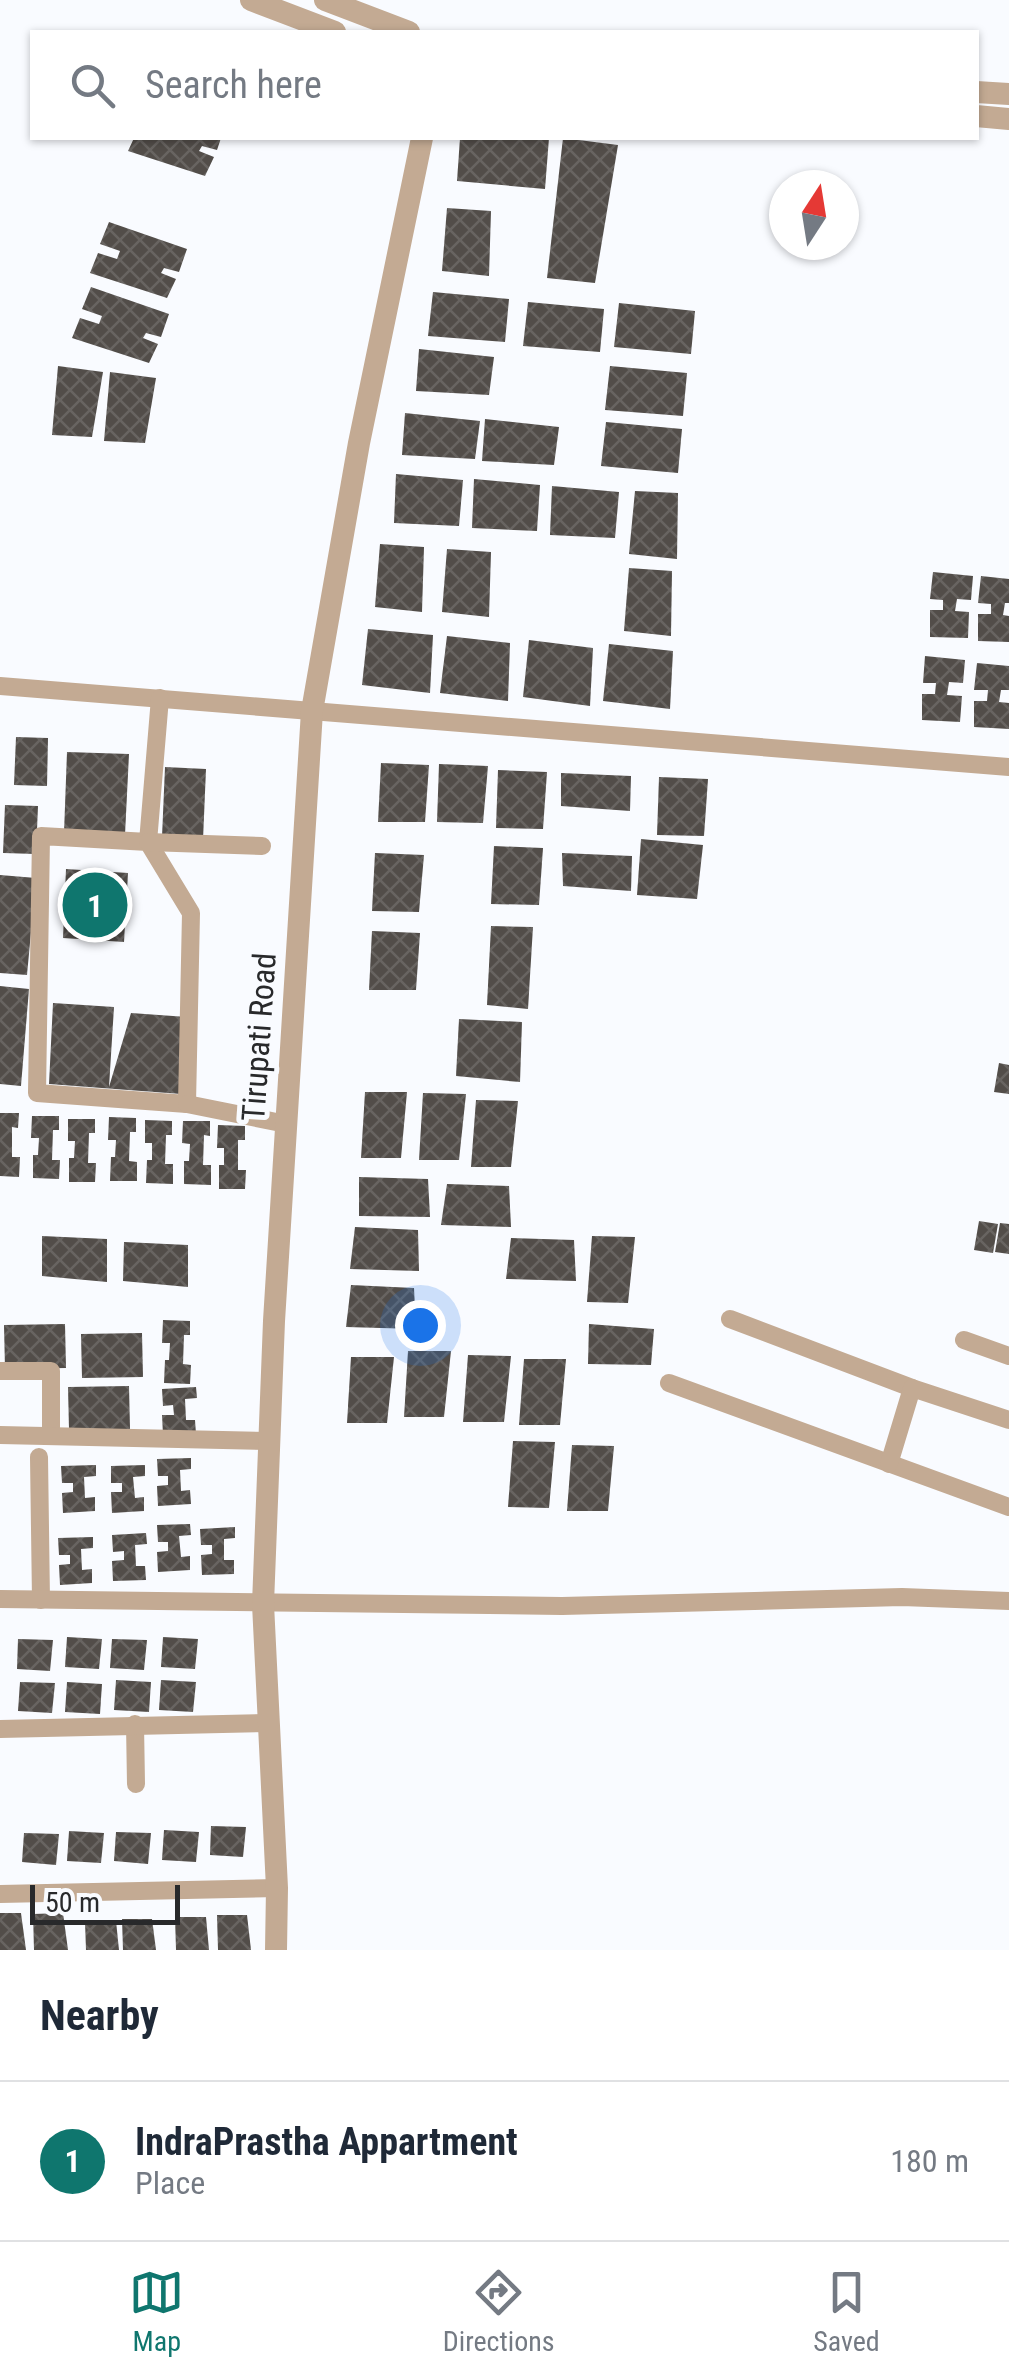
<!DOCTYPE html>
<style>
body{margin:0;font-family:"Roboto Condensed",sans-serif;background:#f2f2f3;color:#1f2937}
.compass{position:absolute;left:769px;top:170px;width:90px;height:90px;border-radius:50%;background:#fff;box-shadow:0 2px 8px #0004;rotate:12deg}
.scale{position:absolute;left:30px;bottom:25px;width:150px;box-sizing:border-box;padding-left:10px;border:5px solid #28292b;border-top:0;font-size:28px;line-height:35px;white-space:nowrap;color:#28292b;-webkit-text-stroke:8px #f9fbff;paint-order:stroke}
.you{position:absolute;left:420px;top:1325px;width:35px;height:35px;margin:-25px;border:8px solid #fff;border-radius:50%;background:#1a73e8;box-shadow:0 0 0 15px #1a73e833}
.badge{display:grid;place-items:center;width:65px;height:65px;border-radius:50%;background:#0f766e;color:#fff;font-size:32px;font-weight:700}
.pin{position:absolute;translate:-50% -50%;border:5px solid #fff;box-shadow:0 2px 10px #0006}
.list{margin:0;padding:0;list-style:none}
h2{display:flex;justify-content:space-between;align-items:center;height:130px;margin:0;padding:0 40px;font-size:42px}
h2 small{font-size:32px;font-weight:400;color:#747a83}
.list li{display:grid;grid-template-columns:65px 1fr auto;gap:30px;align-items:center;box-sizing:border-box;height:160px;padding:0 40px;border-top:2px solid #e0e1e3}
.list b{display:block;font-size:38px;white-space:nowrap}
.list p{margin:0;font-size:32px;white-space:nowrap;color:#747a83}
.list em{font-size:32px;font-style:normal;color:#747a83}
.icon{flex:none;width:55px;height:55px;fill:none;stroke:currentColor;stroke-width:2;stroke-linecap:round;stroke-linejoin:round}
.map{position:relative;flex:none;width:1009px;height:1950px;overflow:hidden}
.search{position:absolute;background:#fff;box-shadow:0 2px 8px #0004;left:30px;right:30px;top:30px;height:110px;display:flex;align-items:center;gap:25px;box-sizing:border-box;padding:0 35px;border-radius:0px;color:#747a83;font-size:38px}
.sheet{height:290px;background:#fff}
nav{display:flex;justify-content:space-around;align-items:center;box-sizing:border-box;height:140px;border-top:2px solid #e0e1e3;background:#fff;font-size:28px;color:#747a83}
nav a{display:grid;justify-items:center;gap:5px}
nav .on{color:#0f766e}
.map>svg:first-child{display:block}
</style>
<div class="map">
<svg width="1009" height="1950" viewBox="0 0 1009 1950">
<defs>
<pattern id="building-cross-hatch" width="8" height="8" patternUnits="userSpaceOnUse" patternTransform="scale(2.5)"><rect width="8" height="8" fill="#524d49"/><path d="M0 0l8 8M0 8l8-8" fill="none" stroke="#686461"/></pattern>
</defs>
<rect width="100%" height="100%" fill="#f9fbff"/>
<g fill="url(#building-cross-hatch)">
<path d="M134,138H221L217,150L202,146L199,151L214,157L205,176L128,151Z"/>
<path d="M460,138H549L545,189L457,181Z"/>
<path d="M563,138L618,145L595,283L547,278Z"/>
<path d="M447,208L491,211L489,276L442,271Z"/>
<path d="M109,222L187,249L179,272L164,268L161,273L176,279L167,298L90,273L98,253L117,259L120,251L100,244Z"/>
<path d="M91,287L169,314L161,337L146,333L143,338L158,344L149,363L72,338L80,318L99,324L102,316L82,309Z"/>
<path d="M433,292L509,299L505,342L428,336Z"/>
<path d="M528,302L604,309L600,352L523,346Z"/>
<path d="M619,303L695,311L691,354L614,347Z"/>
<path d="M419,349L494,357L489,395L416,391Z"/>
<path d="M58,366L103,372L92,437L52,435Z"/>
<path d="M610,366L687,373L683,416L605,410Z"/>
<path d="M110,372L156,378L145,443L104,441Z"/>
<path d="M405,413L480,421L475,459L402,455Z"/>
<path d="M485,419L559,427L554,465L482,461Z"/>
<path d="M606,422L682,429L678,473L601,466Z"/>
<path d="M396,474L463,480L459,526L394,523Z"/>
<path d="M474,479L540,485L537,531L472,528Z"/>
<path d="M552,486L619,492L615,538L550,535Z"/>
<path d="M635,491L678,493L677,559L629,554Z"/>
<path d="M380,544L424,547L422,612L375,607Z"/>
<path d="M447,549L491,552L489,617L442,612Z"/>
<path d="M629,568L672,571L671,636L624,631Z"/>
<path d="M933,572L973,576L971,600L957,599L955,611L969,612L968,638L930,637V610H943V600L930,599Z"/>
<path d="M981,576L1009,579V603H1005L1003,615L1009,616V642L978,641V614H991V604L978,603Z"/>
<path d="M368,629L433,635L430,693L362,685Z"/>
<path d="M447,636L510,643L508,701L440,693Z"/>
<path d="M529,640L593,648L590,706L523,697Z"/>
<path d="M609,644L673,651L670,709L603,701Z"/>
<path d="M925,656L965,660L963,683L949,682L947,695L962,696L960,722L922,720V694H935L936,683H923Z"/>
<path d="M977,663L1009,666V690H1001L999,702L1009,703V729L974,727V701H987L988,690H974Z"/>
<path d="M16,737L48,738L47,786L14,785Z"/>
<path d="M67,752L129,754L125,835L64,833Z"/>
<path d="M381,763L429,765L425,822H378Z"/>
<path d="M439,764L488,766L483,823L437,822Z"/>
<path d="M165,767L206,769L203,840L162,837Z"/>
<path d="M498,770L547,772L543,829L496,828Z"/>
<path d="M561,773L631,776L630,811L561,806Z"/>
<path d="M659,777L708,779L704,836L657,835Z"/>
<path d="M5,805L38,806L36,854L3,853Z"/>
<path d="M641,839L703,845L697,899L637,895Z"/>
<path d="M494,846L543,848L539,905L491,904Z"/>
<path d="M375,853L424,855L419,912L372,911Z"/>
<path d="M562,853L632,856L631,891L563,886Z"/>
<path d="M66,869L128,873L124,942L63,938Z"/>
<path d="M0,875L36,878L27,975L0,973Z"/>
<path d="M491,926L533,927L528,1009L487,1005Z"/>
<path d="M372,931L420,933L416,990H369Z"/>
<path d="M0,986L29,989L21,1086L0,1084Z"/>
<path d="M53,1003L114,1007L109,1087L131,1013L187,1017L181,1094L49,1084Z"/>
<path d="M459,1019L522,1022L520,1082L456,1076Z"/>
<path d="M999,1063L1009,1065V1094L994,1092Z"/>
<path d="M365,1092H407L401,1158H361Z"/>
<path d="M423,1093L466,1094L459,1160H419Z"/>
<path d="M476,1100L518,1101L511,1167H471Z"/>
<path d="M0,1113H19L18,1128L12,1127V1157H20L19,1177L0,1176Z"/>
<path d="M32,1116H59V1130H53L52,1160H60L59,1179L33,1178V1155H38L39,1138H31Z"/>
<path d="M109,1117L136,1118V1132H130L129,1161L137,1162V1181H110L111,1157H115L116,1140H108Z"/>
<path d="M68,1119H95V1133H89L88,1163H96L95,1182H69V1158H74L75,1141H68Z"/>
<path d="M145,1120L172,1121V1135H166L165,1164H173V1184L146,1183L147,1160H152V1143H145Z"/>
<path d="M183,1121H210V1136L204,1135L203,1165H211V1185L184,1184V1161H189L190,1144L182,1143Z"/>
<path d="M218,1125L245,1126V1140H238V1170H246L245,1189H219V1165H224V1148H217Z"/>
<path d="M359,1177L428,1179L430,1217L359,1216Z"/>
<path d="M447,1184L509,1186L511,1227L441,1225Z"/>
<path d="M979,1221L998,1224L993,1253L974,1250Z"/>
<path d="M1000,1223L1009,1224V1254L995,1252Z"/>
<path d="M355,1227L418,1230L419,1271L350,1269Z"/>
<path d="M42,1236L107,1239V1282L42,1276Z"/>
<path d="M592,1236L635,1237L628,1303L587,1302Z"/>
<path d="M511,1238L574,1240L576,1281L506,1279Z"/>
<path d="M124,1242L188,1245V1287L123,1281Z"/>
<path d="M351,1285L414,1288L416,1329L346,1327Z"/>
<path d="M163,1320L190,1321V1335H184L183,1364L191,1365L190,1384L164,1383L165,1360H169L170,1343H162Z"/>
<path d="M65,1324L66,1368L5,1369L4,1325Z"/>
<path d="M589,1324L654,1329L651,1365L588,1364Z"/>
<path d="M142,1333L143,1377L82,1378L81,1334Z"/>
<path d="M408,1351H451L444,1417H404Z"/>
<path d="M468,1355L511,1356L504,1422H463Z"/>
<path d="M351,1357H394L387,1423H347Z"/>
<path d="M524,1359H566L560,1425H519Z"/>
<path d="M129,1386L130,1429L69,1430L68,1387Z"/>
<path d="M196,1387L197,1398L185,1399L186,1420H195L196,1434L163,1435L162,1415H174L173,1405L163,1406L162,1389Z"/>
<path d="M513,1441L555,1442L549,1508L508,1507Z"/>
<path d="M572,1445L614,1446L608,1511H567Z"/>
<path d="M191,1458V1469L180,1470L181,1491L190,1490L191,1504L158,1506L157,1486L168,1485V1476H158L157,1459Z"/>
<path d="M96,1465V1476L84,1477L85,1498L95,1497V1511L63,1513L62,1493L73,1492V1483H62L61,1466Z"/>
<path d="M145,1465V1476L133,1477L135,1498L144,1497V1511L112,1513L111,1492H122V1483H111V1466Z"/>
<path d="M190,1524L191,1535L179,1536L181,1557L190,1556V1570L158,1572L157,1552L168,1551V1542H158L157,1525Z"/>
<path d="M235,1527V1538L224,1539V1560H234V1574L202,1575L201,1555L212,1554V1545H201L200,1529Z"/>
<path d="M146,1533L147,1544L135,1545L136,1566H145L146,1580L113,1581L112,1561L124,1560V1551L113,1552L112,1535Z"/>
<path d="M93,1537V1548L81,1549L82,1570L92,1569V1583L60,1585L59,1565L70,1564V1555H59L58,1538Z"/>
<path d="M67,1637L102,1639L99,1669L65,1667Z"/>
<path d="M163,1637L198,1639L195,1669L161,1667Z"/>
<path d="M18,1639L53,1640L50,1671L17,1669Z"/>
<path d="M112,1639L147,1640L144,1670L110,1668Z"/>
<path d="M116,1680L151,1682L149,1712L114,1710Z"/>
<path d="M161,1680L196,1682L193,1712L159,1710Z"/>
<path d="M20,1682L55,1683L52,1713L18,1711Z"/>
<path d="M67,1682L102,1684L100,1714L65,1712Z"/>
<path d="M211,1826L246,1827L243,1857L210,1855Z"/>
<path d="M164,1830L199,1832L196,1862L162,1860Z"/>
<path d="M69,1831L104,1833L101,1863L67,1861Z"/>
<path d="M116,1832L151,1833L148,1864L114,1861Z"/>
<path d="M24,1833L59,1834L56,1865L22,1862Z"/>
<path d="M0,1913H21L26,1950H0Z"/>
<path d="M63,1913L68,1950H34L33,1914Z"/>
<path d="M217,1915H247L251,1950H218Z"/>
<path d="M175,1917H206L209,1950H176Z"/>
<path d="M122,1919H152L156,1950H123Z"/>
<path d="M116,1921L119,1950H86L85,1922Z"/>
</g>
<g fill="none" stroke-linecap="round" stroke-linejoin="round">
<g stroke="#c3aa93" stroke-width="18">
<path d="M0,686L1009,767"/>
<path d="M148,842L191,913L187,1104L37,1093L41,836L148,842L160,698"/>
<path d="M148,842L262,846"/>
<path d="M187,1104L286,1124"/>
<path d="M730,1319L912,1388"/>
<path d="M964,1340L1009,1356"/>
<path d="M0,1371H51V1436"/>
<path d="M669,1383L1009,1507"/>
<path d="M0,1435L269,1441"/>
<path d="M39,1457L41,1600"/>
<path d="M889,1464L912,1388L1009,1420"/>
<path d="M0,1599L562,1606L902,1597L1009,1601"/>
<path d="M135,1724L136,1784"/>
<path d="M0,1729L270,1723"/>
<path d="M0,1894L277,1888"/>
</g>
<g stroke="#c3aa93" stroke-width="22">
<path d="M251,0L335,32"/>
<path d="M325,0L409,32"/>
<path d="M976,92L1009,94"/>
<path d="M976,116L1009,119"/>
<path d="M276,1950L277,1888L263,1604L274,1321L312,711L359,443L422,138"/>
</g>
</g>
<g text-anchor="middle" stroke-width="10" stroke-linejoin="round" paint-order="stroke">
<g font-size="32" fill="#28292b" stroke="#f9fbff">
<text transform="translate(259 1037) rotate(-86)" y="11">Tirupati Road</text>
</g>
</g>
</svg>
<svg class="compass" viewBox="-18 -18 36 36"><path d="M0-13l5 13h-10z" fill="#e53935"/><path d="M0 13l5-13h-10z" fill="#747a83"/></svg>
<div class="scale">50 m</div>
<div class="you"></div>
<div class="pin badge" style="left:95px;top:905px">1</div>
<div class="search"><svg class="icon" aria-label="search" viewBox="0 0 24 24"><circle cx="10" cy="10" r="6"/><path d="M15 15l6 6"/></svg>Search here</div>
</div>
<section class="sheet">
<h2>Nearby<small></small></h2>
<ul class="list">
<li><span class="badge">1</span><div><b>IndraPrastha Appartment</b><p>Place</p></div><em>180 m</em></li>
</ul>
</section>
<nav>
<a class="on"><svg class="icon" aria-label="map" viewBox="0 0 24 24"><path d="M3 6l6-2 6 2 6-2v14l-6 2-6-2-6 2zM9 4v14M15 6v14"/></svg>Map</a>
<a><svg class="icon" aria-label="directions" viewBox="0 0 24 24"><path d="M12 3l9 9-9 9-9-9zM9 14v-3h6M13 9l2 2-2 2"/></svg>Directions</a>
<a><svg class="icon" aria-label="saved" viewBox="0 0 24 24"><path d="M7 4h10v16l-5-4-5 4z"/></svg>Saved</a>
</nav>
